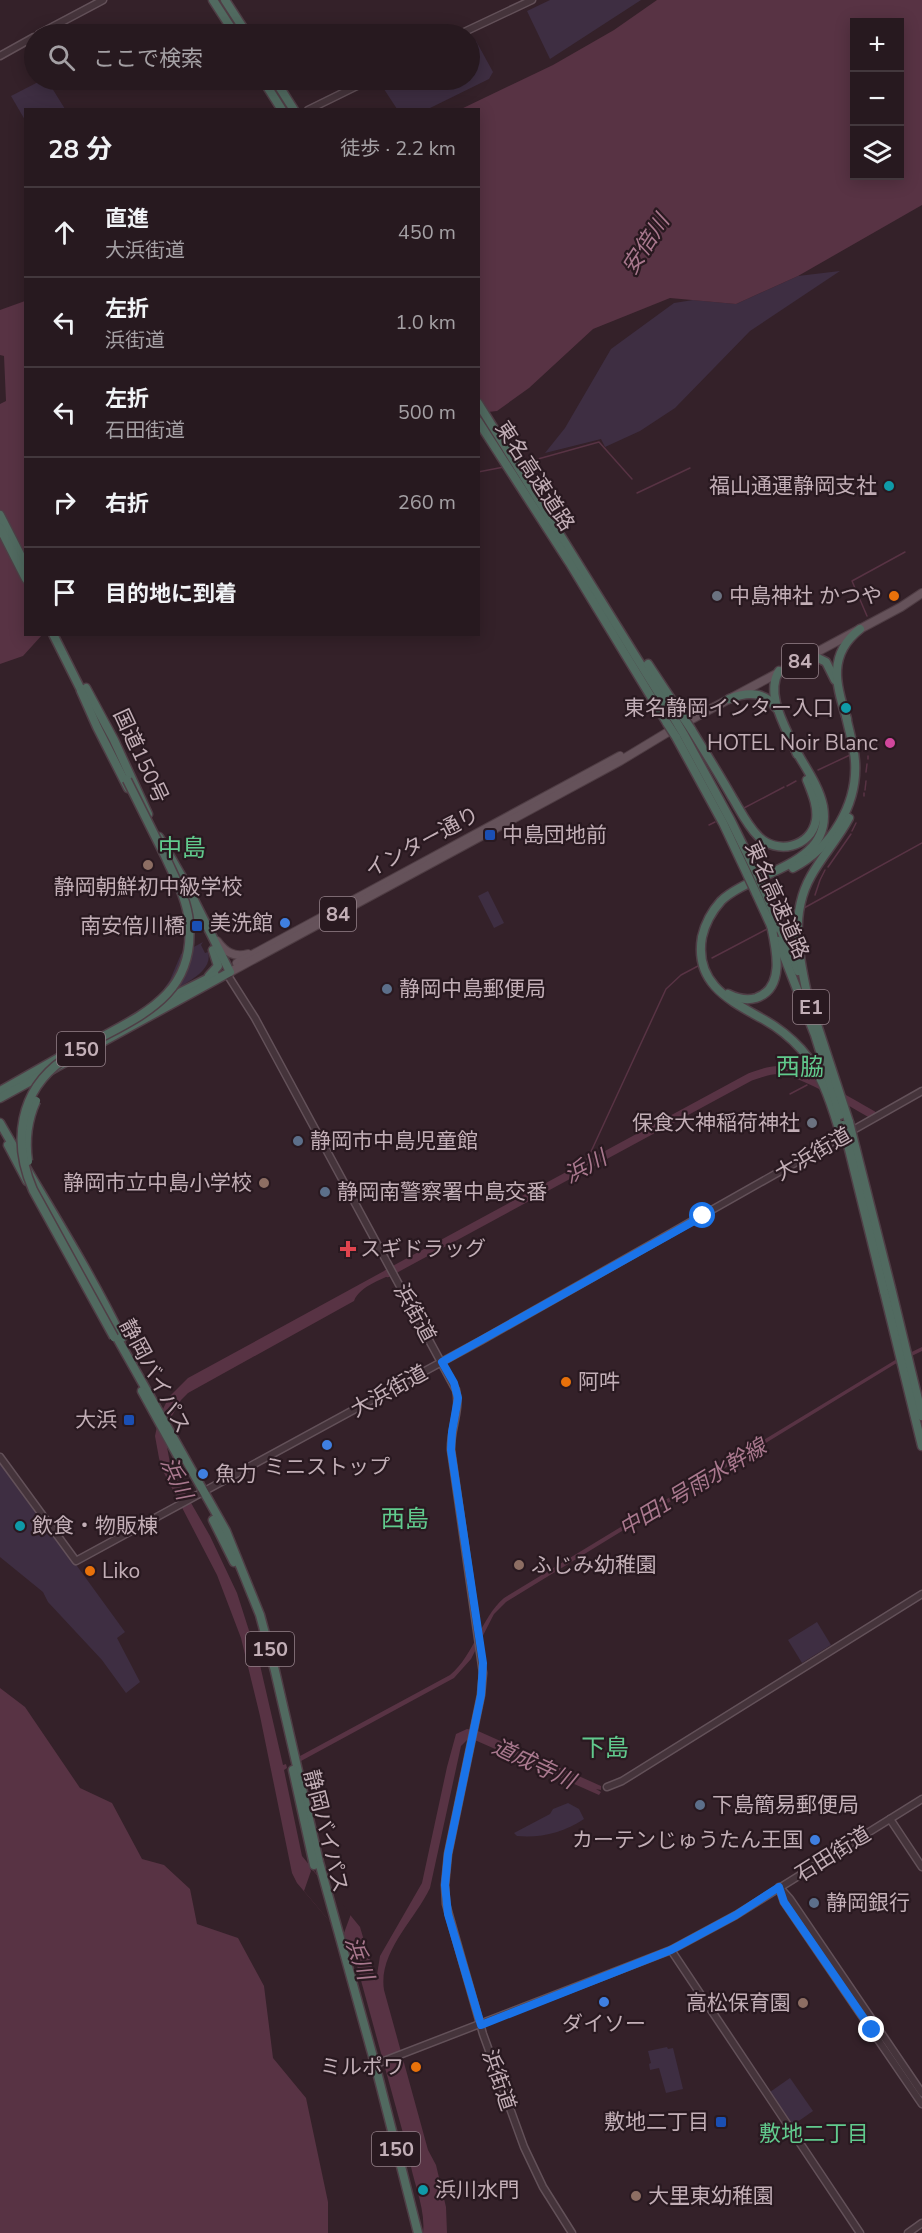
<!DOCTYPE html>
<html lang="ja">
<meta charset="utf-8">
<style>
body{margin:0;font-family:"Nunito Sans","Noto Sans JP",sans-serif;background:#33262c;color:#f1f3f6}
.controls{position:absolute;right:18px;top:18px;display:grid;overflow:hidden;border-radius:0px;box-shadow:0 3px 15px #0003}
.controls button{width:54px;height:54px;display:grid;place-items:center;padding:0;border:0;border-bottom:2px solid #43383d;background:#27191f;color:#f1f3f6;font:30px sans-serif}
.stop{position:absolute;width:18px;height:18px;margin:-14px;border:4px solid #1a73e8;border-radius:50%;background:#fff}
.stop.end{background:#1a73e8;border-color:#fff;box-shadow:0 2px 6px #0008}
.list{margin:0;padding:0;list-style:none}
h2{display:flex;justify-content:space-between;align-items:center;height:78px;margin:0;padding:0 24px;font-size:26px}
h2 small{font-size:20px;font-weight:400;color:#a4a0a4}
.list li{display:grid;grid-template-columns:39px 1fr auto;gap:18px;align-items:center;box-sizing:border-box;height:90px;padding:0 24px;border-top:2px solid #43383d}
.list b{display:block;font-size:22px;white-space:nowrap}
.list p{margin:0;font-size:20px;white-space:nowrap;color:#a4a0a4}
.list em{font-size:20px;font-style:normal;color:#a4a0a4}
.icon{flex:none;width:33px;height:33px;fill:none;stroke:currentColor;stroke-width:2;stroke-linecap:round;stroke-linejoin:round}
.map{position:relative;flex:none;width:922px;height:2233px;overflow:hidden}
.search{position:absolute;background:#27191f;box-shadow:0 3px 15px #0003;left:24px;top:24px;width:456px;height:66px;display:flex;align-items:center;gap:15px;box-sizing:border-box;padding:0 21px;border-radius:33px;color:#a4a0a4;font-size:22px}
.panel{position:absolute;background:#27191f;box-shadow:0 3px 15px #0003;left:24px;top:108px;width:456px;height:528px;border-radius:0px}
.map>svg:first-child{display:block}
</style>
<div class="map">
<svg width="922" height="2233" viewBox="0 0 922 2233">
<rect width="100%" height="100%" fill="#342129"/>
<g fill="#3e2e42">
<path d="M550,0H641L550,59L527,11Z"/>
<path d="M476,41L493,72L489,79L428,109H397L382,86L395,80H470V44Z"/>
<path d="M42,80H47L65,109L26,110L25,120L11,96Z"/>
<path d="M840,271L750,331L675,408L640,431L605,447L601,439L545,453L565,428L611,349L674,303L693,300L736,304L798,276Z"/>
<path d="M488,891L504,923L494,928L478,896Z"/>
<path d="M203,942L201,945L205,953L208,952C215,974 173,989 157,999L170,980L181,954Z"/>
<path d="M0,1460L125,1632L117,1638L140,1682L126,1693L102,1660L48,1602L43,1592L0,1557Z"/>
<path d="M817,1622L831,1645L802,1663L788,1640Z"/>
<path d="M568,1803L579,1809L584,1819C563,1833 541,1838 517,1836L514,1833L550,1814L553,1809Z"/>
<path d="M667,2047L668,2049L673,2048L683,2089L666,2093L659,2068L650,2070L649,2064L651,2063L648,2051Z"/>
<path d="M790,2078L813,2111L793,2125L770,2092Z"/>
</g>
<g fill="#583344" fill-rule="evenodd">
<path d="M657,0H922V205L798,276L736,304L670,298L593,329L529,388L497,411L479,413L478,110H459L553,65L614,30ZM854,22H900V176H854Z"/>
<path d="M25,301L26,634L42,635L23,656L0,664V404L6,401L4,356L0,355V310Z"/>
<path d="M395,1265L398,1271C385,1279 360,1285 354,1301L188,1393L181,1400L169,1421L167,1447L171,1468L210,1536L237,1593L260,1665L283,1765L286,1764L287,1768L284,1770L302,1856L360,1927L376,1981L380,1956L422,1883L447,1767L456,1734L467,1729L478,1731L601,1786V1790L596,1789L601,1792L599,1795L477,1741L468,1739L461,1746L430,1888C415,1920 378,1952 384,1990L428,2150L436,2165L446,2207L447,2233H423C426,2207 412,2181 409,2155L354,1955L348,1943L297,1883L292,1873L260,1716L241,1638L217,1575L162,1469L159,1458L155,1436L159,1417L169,1397L188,1378Z"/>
<path d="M922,1347V1351L895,1364L506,1602L494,1614L471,1659L454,1678L301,1761L300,1756L450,1675C475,1654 480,1619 504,1598L897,1359Z"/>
<path d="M0,1688L25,1707L80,1788L112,1803L142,1859L164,1865L190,1889L197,1924L238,1938L264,1986L273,2058L306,2098L328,2202V2233H0Z"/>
</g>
<path fill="#342129" d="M309,1866L351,1914L344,1933L346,1941L304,1891L311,1871Z"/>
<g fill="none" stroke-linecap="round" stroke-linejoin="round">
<g stroke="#583344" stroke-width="1.5">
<path d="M520,464L599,442L632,479"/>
<path d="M478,472L504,467"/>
<path d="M637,493L690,468"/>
<path d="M867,616L852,581L905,552"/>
<path d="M863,745L865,746"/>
<path d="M868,759V756"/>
<path d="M818,770L850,755"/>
<path d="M866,772L867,764"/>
<path d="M787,786L796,781"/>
<path d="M865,790L866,781"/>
<path d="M864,796V793"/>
<path d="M744,808L784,787"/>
<path d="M709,825L715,822"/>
<path d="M852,831L856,823"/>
<path d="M828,867L851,834"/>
<path d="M815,895L820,880L825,870"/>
<path d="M804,908L922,843"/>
<path d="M781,921L795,913"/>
<path d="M712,958L769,928"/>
<path d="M790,1094L807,1085"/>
<path d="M578,1170L589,1156L666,989L681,975L698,966"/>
</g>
<path stroke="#583344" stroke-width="8" d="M388,1273L750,1077C759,1074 768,1070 778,1070C804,1072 849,1102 873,1115"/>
<g stroke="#635159" stroke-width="9">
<g id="minor">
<path d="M39,34L103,0"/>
<path d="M460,34L532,0"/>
<path d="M0,56L34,37"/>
<path d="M308,110L369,80"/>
<path d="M227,974L255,1018L456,1390C461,1410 450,1430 451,1450L483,1673L481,1695L448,1854L445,1885L446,1904L483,2034L524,2147L543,2187L572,2233"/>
<path d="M0,1457L76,1561L482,1340L922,1091"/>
<path d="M607,1787L622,1781L922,1594"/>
<path d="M890,1819L922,1867"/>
<path d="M779,1887L784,1902L922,2104"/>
<path d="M782,1890L790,1899L922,2093"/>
<path d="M671,1950L860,2233"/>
<path d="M371,2066L671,1950L736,1915L922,1799"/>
<path d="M908,2233L922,2223"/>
</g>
</g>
<g stroke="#4f3d44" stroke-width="10">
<g id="major">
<path d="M690,720L901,607L922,593"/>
<path d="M217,941C225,952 234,958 248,954"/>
<path d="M237,963L620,756"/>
<path d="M230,972L620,761L668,732"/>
</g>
</g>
<g stroke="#4f3e46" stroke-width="11">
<g id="highway">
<path d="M213,0L235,34"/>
<path d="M225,0L247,34"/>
<path d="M263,80L282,110"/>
<path d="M275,80L294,110"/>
<path d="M478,403L674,718"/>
<path d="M478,421L569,562L667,723"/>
<path d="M0,515L26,566"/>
<path d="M0,528L26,579"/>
<path d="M53,634L83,694"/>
<path d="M812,655L826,662L835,680"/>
<path d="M648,664L681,714"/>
<path d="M779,671C764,696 788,730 797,754"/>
<path d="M86,688L114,740L148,814"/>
<path d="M81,691L97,727L128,788"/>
<path d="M729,699C746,692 765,691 776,708"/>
<path d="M847,719C835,684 828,654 860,629"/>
<path d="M691,729C705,752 719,774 732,797C740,810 747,825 758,836C776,855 811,848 816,820C818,806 812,793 807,780"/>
<path d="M683,733L731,821L756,872"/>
<path d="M676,737L723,823L748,876"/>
<path d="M795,749C805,767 819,786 823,806C834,866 752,871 721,901C712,911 705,924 702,937C694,983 729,1000 761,1018C776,1026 789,1036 801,1049C820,1070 830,1100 838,1126"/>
<path d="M793,868C831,848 858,805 855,761C854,746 849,731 846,716"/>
<path d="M764,890L798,971"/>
<path d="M756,893L773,930"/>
<path d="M186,900L200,926"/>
<path d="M778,941L815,1035L840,1115"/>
<path d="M209,976L218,966L213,950"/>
<path d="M728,994C738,999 746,1001 756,998C786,988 776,948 771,925"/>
<path d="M807,994L849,1122"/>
<path d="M808,998C799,957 789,915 811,876C822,856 838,839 849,818"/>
<path d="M159,1003L215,975"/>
<path d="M0,1091L69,1052"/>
<path d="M0,1098L230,972L186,884L159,837"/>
<path d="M0,1123C41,1195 86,1264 122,1338"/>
<path d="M8,1145L27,1181"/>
<path d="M891,1288L922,1416"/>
<path d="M884,1291L922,1446"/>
<path d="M116,1336L226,1531L260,1615L275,1671L319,1862L375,2064L418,2233"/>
<path d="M142,1391L179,1458"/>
<path d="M213,1520L234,1562"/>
<path d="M293,1770L314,1865"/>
</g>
</g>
<use href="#minor" stroke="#45343b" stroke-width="6"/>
<use href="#major" stroke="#65525a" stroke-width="8"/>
<use href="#highway" stroke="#516a60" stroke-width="8"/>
<g stroke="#4f3e46" stroke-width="11" stroke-linecap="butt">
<g id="highway-bridge">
<path d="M681,714L691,729"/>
<path d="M674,718L683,733"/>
<path d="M667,723L676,737"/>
<path d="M756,872L764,890"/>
<path d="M748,876L756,893"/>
<path d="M849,1122L891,1288"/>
<path d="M843,1125L884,1291"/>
<path d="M28,1161C25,1140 27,1121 36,1101"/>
<path d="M114,1337L33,1190C12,1142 19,1091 63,1060C118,1021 197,1009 189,922C187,899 175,878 166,858C153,832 140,806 127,780"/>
</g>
</g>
<use href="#highway-bridge" stroke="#516a60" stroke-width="8"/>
</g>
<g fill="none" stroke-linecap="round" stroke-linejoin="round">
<path stroke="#1a73e8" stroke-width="8" d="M703,1216L442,1362L454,1383L458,1398L452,1432L451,1450L483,1663L481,1695L448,1854L445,1885L448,1914L481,2025L671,1950L736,1915L779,1887L784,1902L872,2030"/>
</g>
<g fill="#0f9aa8" stroke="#291920" stroke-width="2">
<circle cx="889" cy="486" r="6"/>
<circle cx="846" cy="708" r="6"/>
<circle cx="20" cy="1526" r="6"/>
<circle cx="423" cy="2190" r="6"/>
</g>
<g fill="#6b7280" stroke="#291920" stroke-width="2">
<circle cx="717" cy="596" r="6"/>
<circle cx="812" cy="1123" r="6"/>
</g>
<g fill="#e8710a" stroke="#291920" stroke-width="2">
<circle cx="894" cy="596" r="6"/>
<circle cx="566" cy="1382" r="6"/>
<circle cx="90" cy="1571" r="6"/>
<circle cx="416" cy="2067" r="6"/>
</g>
<circle fill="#d1479c" stroke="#291920" stroke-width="2" cx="890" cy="743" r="6"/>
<g fill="#1a4fb4" stroke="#291920" stroke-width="2">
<rect x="484" y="829" width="12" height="12" rx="3"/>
<rect x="191" y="920" width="12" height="12" rx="3"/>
<rect x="123" y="1414" width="12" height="12" rx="3"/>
<rect x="715" y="2116" width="12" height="12" rx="3"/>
</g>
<g fill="#8d6e63" stroke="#291920" stroke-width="2">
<circle cx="148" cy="865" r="6"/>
<circle cx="264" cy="1183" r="6"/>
<circle cx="519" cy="1565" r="6"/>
<circle cx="803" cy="2003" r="6"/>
<circle cx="636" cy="2196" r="6"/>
</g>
<g fill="#3f7fe0" stroke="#291920" stroke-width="2">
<circle cx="285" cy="923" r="6"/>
<circle cx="327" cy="1445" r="6"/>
<circle cx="203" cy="1474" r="6"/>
<circle cx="815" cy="1840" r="6"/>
<circle cx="604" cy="2002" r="6"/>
</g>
<g fill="#5c6f8a" stroke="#291920" stroke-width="2">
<circle cx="387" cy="989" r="6"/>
<circle cx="298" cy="1141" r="6"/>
<circle cx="325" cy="1192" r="6"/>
<circle cx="700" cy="1805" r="6"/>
<circle cx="814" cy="1903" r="6"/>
</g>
<path fill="#e0444e" stroke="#291920" stroke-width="2" d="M345 1240h6v6h6v6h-6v6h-6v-6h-6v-6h6z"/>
<g text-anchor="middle" stroke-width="4.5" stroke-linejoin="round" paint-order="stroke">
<g fill="#291920" stroke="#948189" stroke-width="1.5">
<rect x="782" y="644" width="36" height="34" rx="4.5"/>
<rect x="320" y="897" width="36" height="34" rx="4.5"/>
<rect x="793" y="990" width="36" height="34" rx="4.5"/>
<rect x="57" y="1032" width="48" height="34" rx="4.5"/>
<rect x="246" y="1632" width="48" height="34" rx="4.5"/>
<rect x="372" y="2132" width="48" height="34" rx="4.5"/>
</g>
<g font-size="20" font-weight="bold" fill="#c2aeb6">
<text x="800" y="668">84</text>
<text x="338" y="921">84</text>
<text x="811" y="1014">E1</text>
<text x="81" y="1056">150</text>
<text x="270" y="1656">150</text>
<text x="396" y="2156">150</text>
</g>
<g font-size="21" fill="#c2aeb6" stroke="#291920">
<text transform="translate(535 476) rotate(57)" y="7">東名高速道路</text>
<text transform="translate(141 756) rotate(65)" y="7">国道150号</text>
<text transform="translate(422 842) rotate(-28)" y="7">インター通り</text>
<text transform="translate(777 900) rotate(66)" y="7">東名高速道路</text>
<text transform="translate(813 1154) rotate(-30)" y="7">大浜街道</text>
<text transform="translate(415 1313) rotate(61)" y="7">浜街道</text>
<text transform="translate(155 1376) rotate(62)" y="7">静岡バイパス</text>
<text transform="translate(389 1391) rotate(-29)" y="7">大浜街道</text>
<text transform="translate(326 1831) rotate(76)" y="7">静岡バイパス</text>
<text transform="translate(833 1854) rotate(-32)" y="7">石田街道</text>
<text transform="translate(499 2080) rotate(71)" y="7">浜街道</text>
</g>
<g font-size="21" fill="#c2aeb6" stroke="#291920" text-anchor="start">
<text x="877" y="493" text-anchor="end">福山通運静岡支社</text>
<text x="729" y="603">中島神社</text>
<text x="882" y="603" text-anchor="end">かつや</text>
<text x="834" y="715" text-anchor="end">東名静岡インター入口</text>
<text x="878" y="750" text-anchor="end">HOTEL Noir Blanc</text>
<text x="502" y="842">中島団地前</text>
<text x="148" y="894" text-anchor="middle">静岡朝鮮初中級学校</text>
<text x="273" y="930" text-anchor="end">美洗館</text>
<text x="185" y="933" text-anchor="end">南安倍川橋</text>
<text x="399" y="996">静岡中島郵便局</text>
<text x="800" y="1130" text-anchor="end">保食大神稲荷神社</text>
<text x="310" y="1148">静岡市中島児童館</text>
<text x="252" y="1190" text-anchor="end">静岡市立中島小学校</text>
<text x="337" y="1199">静岡南警察署中島交番</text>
<text x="360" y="1256">スギドラッグ</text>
<text x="578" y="1389">阿吽</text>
<text x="117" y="1427" text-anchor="end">大浜</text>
<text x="327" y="1474" text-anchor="middle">ミニストップ</text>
<text x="215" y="1481">魚力</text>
<text x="32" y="1533">飲食・物販棟</text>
<text x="531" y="1572">ふじみ幼稚園</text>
<text x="102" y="1578">Liko</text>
<text x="712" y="1812">下島簡易郵便局</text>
<text x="803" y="1847" text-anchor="end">カーテンじゅうたん王国</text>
<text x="826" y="1910">静岡銀行</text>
<text x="791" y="2010" text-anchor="end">高松保育園</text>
<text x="604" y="2031" text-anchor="middle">ダイソー</text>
<text x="404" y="2074" text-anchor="end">ミルポワ</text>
<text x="709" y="2129" text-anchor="end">敷地二丁目</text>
<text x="435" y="2197">浜川水門</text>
<text x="648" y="2203">大里東幼稚園</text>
</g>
<g font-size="22" font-style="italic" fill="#a9788e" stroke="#291920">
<text transform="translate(645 244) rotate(-57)" y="8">安倍川</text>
<text transform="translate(585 1166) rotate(-28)" y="8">浜川</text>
<text transform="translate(177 1478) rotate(65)" y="8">浜川</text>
<text transform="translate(692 1487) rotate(-31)" y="8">中田1号雨水幹線</text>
<text transform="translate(534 1763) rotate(25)" y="8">道成寺川</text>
<text transform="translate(360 1958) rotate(71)" y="8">浜川</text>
</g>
<g font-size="22" fill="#61ca8d" stroke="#291920">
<text x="814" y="2141">敷地二丁目</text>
</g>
<g font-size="24" fill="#61ca8d" stroke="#291920">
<text x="182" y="856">中島</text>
<text x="800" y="1075">西脇</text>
<text x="405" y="1527">西島</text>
<text x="605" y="1756">下島</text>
</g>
</g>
</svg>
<div class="controls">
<button>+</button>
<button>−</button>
<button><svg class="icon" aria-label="layers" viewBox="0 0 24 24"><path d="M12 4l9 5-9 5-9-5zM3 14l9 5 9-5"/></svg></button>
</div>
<div class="stop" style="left:703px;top:1216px"></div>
<div class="stop end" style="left:872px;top:2030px"></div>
<div class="search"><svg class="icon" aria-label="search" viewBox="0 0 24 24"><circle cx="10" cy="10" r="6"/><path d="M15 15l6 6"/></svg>ここで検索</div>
<section class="panel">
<h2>28 分<small>徒歩 · 2.2 km</small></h2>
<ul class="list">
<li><svg class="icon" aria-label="ahead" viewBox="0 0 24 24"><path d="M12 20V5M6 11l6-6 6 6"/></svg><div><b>直進</b><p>大浜街道</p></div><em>450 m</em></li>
<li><svg class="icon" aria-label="left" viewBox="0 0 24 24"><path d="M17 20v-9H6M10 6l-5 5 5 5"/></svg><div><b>左折</b><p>浜街道</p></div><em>1.0 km</em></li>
<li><svg class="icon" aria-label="left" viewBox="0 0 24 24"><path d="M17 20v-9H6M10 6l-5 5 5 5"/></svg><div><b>左折</b><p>石田街道</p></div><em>500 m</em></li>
<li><svg class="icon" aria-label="right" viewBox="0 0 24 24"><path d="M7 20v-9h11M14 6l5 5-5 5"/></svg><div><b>右折</b></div><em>260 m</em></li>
<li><svg class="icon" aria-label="arrive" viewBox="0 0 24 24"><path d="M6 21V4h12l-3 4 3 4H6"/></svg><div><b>目的地に到着</b></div></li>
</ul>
</section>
</div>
